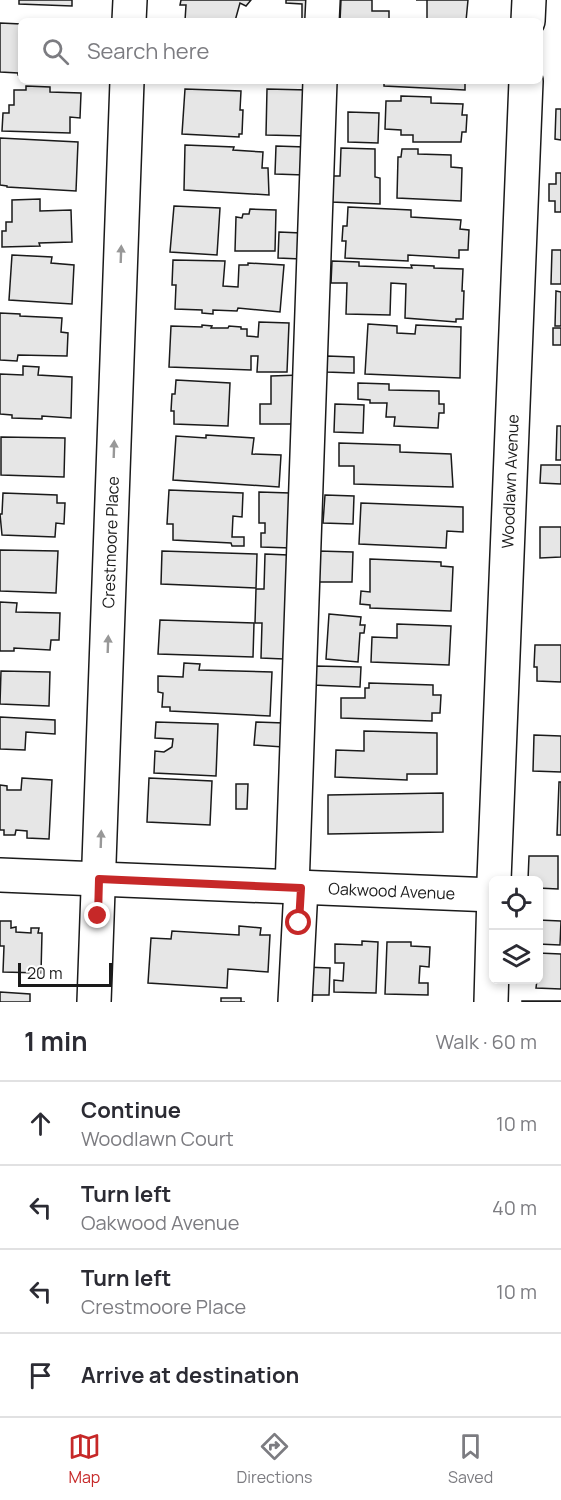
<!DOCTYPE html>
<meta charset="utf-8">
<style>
body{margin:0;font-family:Manrope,sans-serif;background:#f7f7f7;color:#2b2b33}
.controls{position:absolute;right:18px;bottom:18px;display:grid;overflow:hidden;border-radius:9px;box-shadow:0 3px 9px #0003}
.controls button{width:54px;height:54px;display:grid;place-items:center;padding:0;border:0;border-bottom:2px solid #e1e1e2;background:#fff;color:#2b2b33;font:30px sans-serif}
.scale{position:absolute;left:18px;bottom:15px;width:94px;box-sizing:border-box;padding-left:6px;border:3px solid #1a1a1a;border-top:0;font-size:16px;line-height:21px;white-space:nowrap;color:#1a1a1a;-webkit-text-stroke:4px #fff;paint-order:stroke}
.stop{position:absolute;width:18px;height:18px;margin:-14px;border:4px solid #c62828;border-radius:50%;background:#fff}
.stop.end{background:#c62828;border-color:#fff;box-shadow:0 2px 6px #0008}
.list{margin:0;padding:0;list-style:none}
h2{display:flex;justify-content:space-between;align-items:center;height:78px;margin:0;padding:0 24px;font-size:26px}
h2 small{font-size:20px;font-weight:400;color:#7c7c81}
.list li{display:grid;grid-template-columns:39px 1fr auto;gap:18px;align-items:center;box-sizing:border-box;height:84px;padding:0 24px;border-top:2px solid #e1e1e2}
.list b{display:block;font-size:22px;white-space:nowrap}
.list p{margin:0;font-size:20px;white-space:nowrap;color:#7c7c81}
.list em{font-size:20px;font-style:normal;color:#7c7c81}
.icon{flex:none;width:33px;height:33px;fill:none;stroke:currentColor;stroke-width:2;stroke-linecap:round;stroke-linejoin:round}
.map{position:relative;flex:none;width:561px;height:1002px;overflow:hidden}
.search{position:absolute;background:#fff;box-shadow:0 3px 9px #0003;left:18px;right:18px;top:18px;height:66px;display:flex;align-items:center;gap:15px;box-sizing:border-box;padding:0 21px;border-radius:9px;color:#7c7c81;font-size:22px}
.sheet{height:414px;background:#fff}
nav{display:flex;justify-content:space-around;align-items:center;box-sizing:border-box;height:84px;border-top:2px solid #e1e1e2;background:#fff;font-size:16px;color:#7c7c81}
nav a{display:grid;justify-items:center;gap:3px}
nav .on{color:#c62828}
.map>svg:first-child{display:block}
</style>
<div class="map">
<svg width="561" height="1002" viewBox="0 0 561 1002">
<rect width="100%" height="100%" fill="#fff"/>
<g fill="#e6e6e6" stroke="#1a1a1a" stroke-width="1.5">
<path d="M19,0H72V6L19,4Z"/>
<path d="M181,0H251L246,6L240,3L235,21H185L186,5H180Z"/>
<path d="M286,0H310L309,21H302V4L286,3Z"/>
<path d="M341,0H372V11H389V21H340Z"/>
<path d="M416,0H468L466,21H427V0Z"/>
<path d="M0,23L21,24V76L18,75V73L0,72Z"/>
<path d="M384,81H465V90L384,86Z"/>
<path d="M26,86L50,87V92L81,93L80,118L70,117V133L2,131L3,113H9V105H14V90H26Z"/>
<path d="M185,89L241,91L240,110H243L242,134H239V137L182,134Z"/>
<path d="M267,89L308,90V136L266,135Z"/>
<path d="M401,96L431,97V103L463,104L462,115H467L466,132H462L461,142H413V135H401V130L385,129L386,101H401Z"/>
<path d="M556,109H561V140L555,139Z"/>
<path d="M348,112L379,113L378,143L348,142Z"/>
<path d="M0,138L78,142L76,191L7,187V186L0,185Z"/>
<path d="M185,145L234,147L233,150L263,152L262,168H268L269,195L184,190Z"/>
<path d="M276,146L305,147L304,175L275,174Z"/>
<path d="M341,148L375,149V177L380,178V204L331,202V176H340Z"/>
<path d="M402,149H418V154L451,155V167L462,168L461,201L397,198L398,157H401Z"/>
<path d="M556,173H561V212H555V201H549V184H556Z"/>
<path d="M40,199V211L71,210L72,242L39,243L40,246L2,247V231H6V222H12V200Z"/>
<path d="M174,206L220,208L217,255L170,252Z"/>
<path d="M348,207L411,210V217L461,220L460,229L469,230L468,250H459V258L408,255V261L345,258L346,241H342L343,226H347Z"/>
<path d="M250,209L276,210L275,251H235L236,217L242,218L243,214H249Z"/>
<path d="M279,232L301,233V259L278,258Z"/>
<path d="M552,250H561V284H551Z"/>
<path d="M12,255L52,257L51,263L74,265L72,304L9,300Z"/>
<path d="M173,260L225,261L223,286L238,287L239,265H248V263L284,265L280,312L238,308L237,311L213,310V314L202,313V310L175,309L176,285H172Z"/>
<path d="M332,261L359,262V266L412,268L411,265L434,266V268L463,269L462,291H464L463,319H456V322L405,318L406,284L391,283L390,315L346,314L347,283H331Z"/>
<path d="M556,291L561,292V326H555Z"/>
<path d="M0,313L20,314V316L62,318L61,332L68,333L67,356L18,355L17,361L0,360Z"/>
<path d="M259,322L289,323L287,372H257L258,356H251V370L169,367L171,326L202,327V325L212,326L211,328H228L229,326L241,327V329H247V336L258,337Z"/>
<path d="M368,324L397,326V333L415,334L416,325L461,327L460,378L365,374Z"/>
<rect x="553" y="328" width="8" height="17"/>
<path d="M327,356L354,357V373L326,372Z"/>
<path d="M23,366L39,367L38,375L72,377L71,418L42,416V419L12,418V415L0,414V374L23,375Z"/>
<path d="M300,375L294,424H260V404H271V376Z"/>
<path d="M176,380L230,383L228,426L174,424V411H171L172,394H175Z"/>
<path d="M358,383L389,384V390L439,391V404H444V413H439L438,428L394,426L395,417H386L387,403H370V400L358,399Z"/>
<path d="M335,404L364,405L363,433L334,432Z"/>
<path d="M557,426H561V460H556Z"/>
<path d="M206,435L254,438L252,454L281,455L279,487L173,480L176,436L206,438Z"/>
<path d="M1,437L65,438L64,477L1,475Z"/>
<path d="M339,443L400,445V452L451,454L453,487L354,484V466H339Z"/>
<path d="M541,465H561V484L540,483Z"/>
<path d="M169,490L243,493L242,517L233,516L232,537H244V546H232L231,543L173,540V524H167Z"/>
<path d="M259,492L290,493L291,548L261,547V533H265V523H259Z"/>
<path d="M3,493L57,495V503H65L64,524L56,523L55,537L2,535L0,514H2Z"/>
<path d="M325,495L354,496L353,524L323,523Z"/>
<path d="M361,503L463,507V532L447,531L446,548L359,544Z"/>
<path d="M540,527H561V557L540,558Z"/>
<path d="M0,550L58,551L56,593L0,591Z"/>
<path d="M162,551L257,554L256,588L161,584Z"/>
<path d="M318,551L353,552L352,582H317Z"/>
<path d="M265,554L288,555V625L285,624L284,659L261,658L262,623H255L256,589H264Z"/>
<path d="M370,559L441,562V566L453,567L451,611L370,608V605L360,604L361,591L370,592Z"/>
<path d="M0,602L17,603L16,612L60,613L59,640H51L50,650L14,648V651H0Z"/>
<path d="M329,614L361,617L360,625H365L364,633H360L358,662L326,659Z"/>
<path d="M160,620L254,623L253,657L158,654Z"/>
<path d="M397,624L451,626L449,665L371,662L372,637L397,638Z"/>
<path d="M535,645H561V682L537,681V667H534Z"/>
<path d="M184,663L200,664L199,670L272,672L270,716L170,711V707H162L163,693L158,692V676L183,677Z"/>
<path d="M314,666L361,667L360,687L313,685Z"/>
<path d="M1,671L50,672L49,706L0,704Z"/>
<path d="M369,683L433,685V695H441L440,713H432V721L341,718V698H365V688H369Z"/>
<path d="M0,717L55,720V734L26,732L25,750L0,749Z"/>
<path d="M156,722L218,724L216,776L154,773L155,751L164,752L172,747L173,739L155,738Z"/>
<path d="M256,722L284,723L283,747L254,745Z"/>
<path d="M364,731L437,733V774H407V780L335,777L336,750L364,751Z"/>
<path d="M534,735L561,736V772L533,771Z"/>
<path d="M22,778L52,780L49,839L27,838V831L16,830L15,835H4V830H0V785L7,786V790H21Z"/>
<path d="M149,778L212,781L210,825L147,822Z"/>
<path d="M559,782H561V835H557Z"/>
<path d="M236,784H248L247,809H236Z"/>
<path d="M443,793V832L328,834V795Z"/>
<path d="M529,856H558V889L538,888V880H528Z"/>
<path d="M538,920L561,921L560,945L538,944Z"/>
<path d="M0,921H11V928L16,927V932L31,933V928H39L38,933H42L41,973L3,972L4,946H0Z"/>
<path d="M239,926L261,928L260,935H270L268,972L228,969L227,988L148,983L151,938L171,939L172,931L239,935Z"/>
<path d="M362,941L378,942L376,993L334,992V980L343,981L344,963H335V944L362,945Z"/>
<path d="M387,942H411V946L430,947L429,967L420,966L419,983H428V995L385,994Z"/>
<path d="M538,953L561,954V989L536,988L537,980H538Z"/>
<path d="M304,967L330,968L329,995H304Z"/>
<path d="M0,992L30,994V1002H0Z"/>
<path d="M221,998H241V1002H245H221Z"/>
<rect x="522" y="1001" width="39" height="1"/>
</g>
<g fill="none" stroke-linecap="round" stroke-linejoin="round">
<g stroke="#1a1a1a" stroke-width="36">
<g id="minor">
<path d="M129,21L130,0"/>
<path d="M322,21L323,0"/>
<path d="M528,21L529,0"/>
<path id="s1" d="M0,875L493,895"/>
<path id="s2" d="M494,880L526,81"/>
<path d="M292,888L320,81"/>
<path id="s3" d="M94,1002L127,81"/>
<path d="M295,1002L301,888"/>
<path d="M491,1002L494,893"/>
</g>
</g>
<use href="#minor" stroke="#fff" stroke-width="33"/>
</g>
<defs><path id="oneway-solid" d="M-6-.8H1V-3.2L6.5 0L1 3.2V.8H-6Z" transform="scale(1.5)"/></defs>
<g fill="#989898">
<use href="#oneway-solid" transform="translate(121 254) rotate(-88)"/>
<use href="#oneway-solid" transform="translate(114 449) rotate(-88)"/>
<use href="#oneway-solid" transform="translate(108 644) rotate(-88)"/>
<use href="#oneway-solid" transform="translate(101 839) rotate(-88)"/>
</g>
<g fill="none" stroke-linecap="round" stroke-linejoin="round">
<path stroke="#c62828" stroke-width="8" d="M98,916L99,879L301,888L299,923"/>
</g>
<g text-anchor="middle" stroke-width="4.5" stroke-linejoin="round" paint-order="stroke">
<g font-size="16" fill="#1a1a1a" stroke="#fff">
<text dy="6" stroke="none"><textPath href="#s2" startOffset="399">Woodlawn Avenue</textPath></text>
<text dy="6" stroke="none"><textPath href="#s3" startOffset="460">Crestmoore Place</textPath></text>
<text dy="6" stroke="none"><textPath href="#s1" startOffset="392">Oakwood Avenue</textPath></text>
</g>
</g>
</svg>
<div class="controls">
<button><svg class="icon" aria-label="locate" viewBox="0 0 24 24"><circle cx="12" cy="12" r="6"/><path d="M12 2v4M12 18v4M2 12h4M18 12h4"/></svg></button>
<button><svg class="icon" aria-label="layers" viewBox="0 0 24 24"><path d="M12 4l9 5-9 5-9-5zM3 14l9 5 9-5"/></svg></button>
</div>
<div class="scale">20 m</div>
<div class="stop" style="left:299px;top:923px"></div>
<div class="stop end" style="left:98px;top:916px"></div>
<div class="search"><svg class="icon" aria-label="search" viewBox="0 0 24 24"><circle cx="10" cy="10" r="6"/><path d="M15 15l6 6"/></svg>Search here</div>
</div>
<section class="sheet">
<h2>1 min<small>Walk · 60 m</small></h2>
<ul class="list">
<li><svg class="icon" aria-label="ahead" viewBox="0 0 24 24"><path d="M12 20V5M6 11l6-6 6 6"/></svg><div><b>Continue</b><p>Woodlawn Court</p></div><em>10 m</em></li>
<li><svg class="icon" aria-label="left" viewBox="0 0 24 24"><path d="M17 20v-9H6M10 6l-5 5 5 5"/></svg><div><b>Turn left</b><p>Oakwood Avenue</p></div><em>40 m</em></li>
<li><svg class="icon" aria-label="left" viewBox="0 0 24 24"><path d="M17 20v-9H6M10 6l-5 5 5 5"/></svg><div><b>Turn left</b><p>Crestmoore Place</p></div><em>10 m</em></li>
<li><svg class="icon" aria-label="arrive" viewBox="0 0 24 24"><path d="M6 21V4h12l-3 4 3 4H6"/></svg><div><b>Arrive at destination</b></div></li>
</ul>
</section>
<nav>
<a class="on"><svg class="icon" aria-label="map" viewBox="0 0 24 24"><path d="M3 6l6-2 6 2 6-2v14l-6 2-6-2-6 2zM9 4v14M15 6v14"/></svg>Map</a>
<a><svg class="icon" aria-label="directions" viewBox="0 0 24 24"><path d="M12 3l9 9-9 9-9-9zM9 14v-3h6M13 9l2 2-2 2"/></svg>Directions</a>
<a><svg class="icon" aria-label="saved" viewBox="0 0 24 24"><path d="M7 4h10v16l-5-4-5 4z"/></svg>Saved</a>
</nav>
